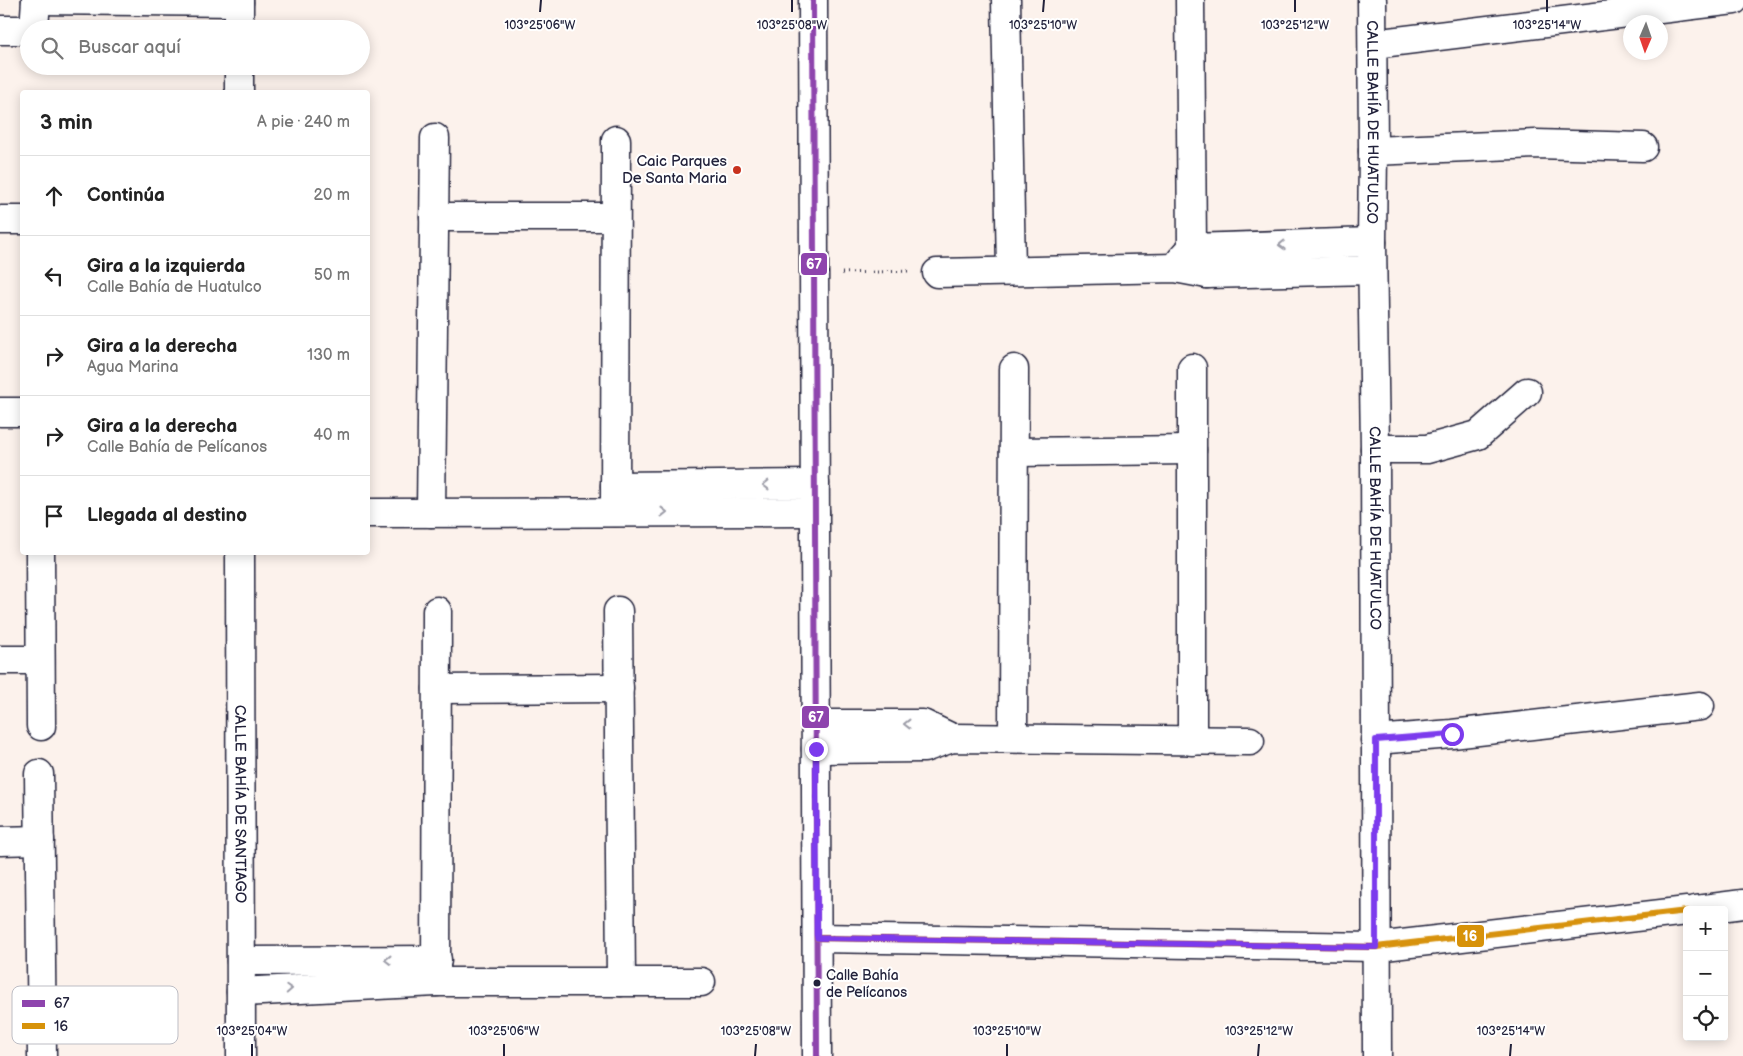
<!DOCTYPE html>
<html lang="es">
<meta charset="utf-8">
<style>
body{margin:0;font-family:"Balsamiq Sans",sans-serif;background:#f6f6f6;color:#222}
.controls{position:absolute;right:15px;bottom:15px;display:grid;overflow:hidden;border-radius:5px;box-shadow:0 2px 12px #0003}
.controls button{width:45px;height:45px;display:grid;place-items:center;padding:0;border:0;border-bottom:1px solid #e0e0e0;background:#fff;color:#222;font:25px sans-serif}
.compass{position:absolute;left:1623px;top:15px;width:45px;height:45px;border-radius:50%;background:#fff;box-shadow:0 2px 12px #0003;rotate:182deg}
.stop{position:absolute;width:15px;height:15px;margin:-11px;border:4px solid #7c3aed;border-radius:50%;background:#fff}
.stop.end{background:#7c3aed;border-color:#fff;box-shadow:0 1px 5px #0008}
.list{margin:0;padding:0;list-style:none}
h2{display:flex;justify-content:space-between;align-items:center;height:65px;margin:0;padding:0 20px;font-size:21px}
h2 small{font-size:16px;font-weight:400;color:#767676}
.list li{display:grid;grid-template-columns:32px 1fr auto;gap:15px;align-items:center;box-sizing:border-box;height:80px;padding:0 20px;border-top:1px solid #e0e0e0}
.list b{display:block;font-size:19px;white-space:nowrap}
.list p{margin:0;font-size:16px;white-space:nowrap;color:#767676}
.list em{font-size:16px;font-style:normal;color:#767676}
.icon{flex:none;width:28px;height:28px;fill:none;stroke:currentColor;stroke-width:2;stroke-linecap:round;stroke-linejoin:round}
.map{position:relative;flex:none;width:1743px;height:1056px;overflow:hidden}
.search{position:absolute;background:#fff;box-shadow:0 2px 12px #0003;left:20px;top:20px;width:350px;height:55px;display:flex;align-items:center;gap:12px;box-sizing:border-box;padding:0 18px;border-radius:28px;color:#767676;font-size:19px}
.panel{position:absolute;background:#fff;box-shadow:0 2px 12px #0003;left:20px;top:90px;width:350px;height:465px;border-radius:5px}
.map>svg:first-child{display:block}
</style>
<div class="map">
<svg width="1743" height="1056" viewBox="0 0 1743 1056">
<rect width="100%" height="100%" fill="#fcf2ec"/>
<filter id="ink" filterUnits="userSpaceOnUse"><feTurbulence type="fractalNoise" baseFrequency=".02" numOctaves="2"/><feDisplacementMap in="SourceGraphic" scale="10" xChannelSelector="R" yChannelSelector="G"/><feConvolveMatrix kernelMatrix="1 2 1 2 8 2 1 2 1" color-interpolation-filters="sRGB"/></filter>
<g filter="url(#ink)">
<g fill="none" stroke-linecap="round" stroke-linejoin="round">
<g stroke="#22223b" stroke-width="31">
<g id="minor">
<path d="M36,0L239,2"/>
<path d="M239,0V29"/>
<path d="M813,0L817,1056"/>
<path d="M1006,0L1011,271"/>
<path d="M1190,0L1192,248L1207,274"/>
<path id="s1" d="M1372,0L1373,151L1372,242L1375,449L1377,1056"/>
<path d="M34,29L36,0"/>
<path d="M0,30H29"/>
<path d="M1373,44L1734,0"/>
<path d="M239,66V92"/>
<path d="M1373,151L1536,144L1643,147"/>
<path d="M434,217H615"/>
<path d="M0,220H22"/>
<path d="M1181,260L1192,248L1372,242"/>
<path d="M937,273L1175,268L1207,274L1372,270"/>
<path d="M0,412H22"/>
<path d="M1375,449H1427L1478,435L1527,392"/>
<path d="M1014,452L1192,450"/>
<path d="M615,486L815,484"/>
<path d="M615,512L616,140"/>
<path d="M368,513L815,512"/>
<path d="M431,513L435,138"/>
<path d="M40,552L41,726"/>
<path id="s2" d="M240,552L241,1056"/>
<path d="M618,611L621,982"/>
<path d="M0,660H40"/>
<path d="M437,689L619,688"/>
<path d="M816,724H923L952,738"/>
<path d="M1013,738L1014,369"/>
<path d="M1375,740L1452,734L1700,706"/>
<path d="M1192,741V368"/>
<path d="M816,749L924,748L952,738L1250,741"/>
<path d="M39,774L42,1056"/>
<path d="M0,841L40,840"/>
<path d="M1696,910L1743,904"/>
<path d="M817,938L1376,947L1687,911"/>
<path d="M241,961L437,960"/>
<path d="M436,982L437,611"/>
<path d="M241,992L436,982H701"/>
</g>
</g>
<path stroke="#22223b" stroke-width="3" stroke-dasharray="1 4" stroke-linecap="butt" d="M842,273L911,271"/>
<use href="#minor" stroke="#fff" stroke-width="28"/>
<g stroke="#fff" stroke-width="10">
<path id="bus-1" d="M813,0L817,1056"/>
</g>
<g stroke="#fff" stroke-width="10">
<path id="bus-2" d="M817,938L1376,947L1687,911"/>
</g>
<use href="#bus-1" stroke="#8e44ad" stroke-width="6"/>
<use href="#bus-2" stroke="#d79209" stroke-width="6"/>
</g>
<defs><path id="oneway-chevron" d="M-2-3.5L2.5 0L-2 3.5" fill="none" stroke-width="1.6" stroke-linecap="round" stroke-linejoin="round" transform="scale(1.25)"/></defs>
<g stroke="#9c9ca7">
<use href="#oneway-chevron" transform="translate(1282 245) rotate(178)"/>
<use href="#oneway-chevron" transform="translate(766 485) rotate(179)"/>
<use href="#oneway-chevron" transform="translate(664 512)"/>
<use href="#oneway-chevron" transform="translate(907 724) rotate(180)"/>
<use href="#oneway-chevron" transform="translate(388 960) rotate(180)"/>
<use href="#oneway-chevron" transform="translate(289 989) rotate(-3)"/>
</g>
</g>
<g fill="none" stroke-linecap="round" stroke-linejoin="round" filter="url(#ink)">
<path stroke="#7c3aed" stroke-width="6" d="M816,749L817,938L1376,947V740L1452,734"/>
</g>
<path fill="none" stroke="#22223b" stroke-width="2" d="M540,12L541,0M792,12V0M1043,12L1044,0M1295,12V0M1547,12V0M252,1056V1044M504,1056V1044M755,1056L756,1044M1007,1056V1044M1258,1056L1259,1044M1510,1056L1511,1044"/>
<circle fill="#c8321e" stroke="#fff" stroke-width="2" cx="737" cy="170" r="5"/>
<circle fill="#22223b" stroke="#fff" stroke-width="2" cx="817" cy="983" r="4.5"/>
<g text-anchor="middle" stroke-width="4" stroke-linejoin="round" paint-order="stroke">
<g font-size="14" fill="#22223b" stroke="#fff" text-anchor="start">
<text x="826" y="980">Calle Bahía<tspan x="826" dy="17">de Pelícanos</tspan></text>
</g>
<g font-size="15" fill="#22223b" stroke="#fff">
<text dy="5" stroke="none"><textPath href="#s1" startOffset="122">CALLE BAHÍA DE HUATULCO</textPath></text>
<text dy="5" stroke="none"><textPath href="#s1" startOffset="528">CALLE BAHÍA DE HUATULCO</textPath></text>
<text dy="5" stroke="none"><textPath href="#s2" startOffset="252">CALLE BAHÍA DE SANTIAGO</textPath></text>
</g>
<g font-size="15" fill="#22223b" stroke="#fff" text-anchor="end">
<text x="727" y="166">Caic Parques<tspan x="727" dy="17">De Santa Maria</tspan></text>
</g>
</g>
<rect x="12" y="986" width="166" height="58" rx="8" fill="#fff" stroke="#bdbdc4" stroke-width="1"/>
<rect x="22" y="1000" width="23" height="7" fill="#8e44ad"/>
<rect x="22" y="1023" width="23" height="6" fill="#d79209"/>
<g font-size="14" fill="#22223b">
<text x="54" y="1008">67</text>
<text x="54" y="1031">16</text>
</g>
<g font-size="12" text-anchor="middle" fill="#22223b" stroke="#fff" stroke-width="4" stroke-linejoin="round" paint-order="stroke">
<text x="540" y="29">103°25'06"W</text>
<text x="792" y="29">103°25'08"W</text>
<text x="1043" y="29">103°25'10"W</text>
<text x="1295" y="29">103°25'12"W</text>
<text x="1547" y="29">103°25'14"W</text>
<text x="252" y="1035">103°25'04"W</text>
<text x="504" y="1035">103°25'06"W</text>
<text x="756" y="1035">103°25'08"W</text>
<text x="1007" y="1035">103°25'10"W</text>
<text x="1259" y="1035">103°25'12"W</text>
<text x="1511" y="1035">103°25'14"W</text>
</g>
<g stroke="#fff" stroke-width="2">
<rect x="800" y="252" width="28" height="24" rx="5" fill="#8e44ad"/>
<rect x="801" y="705" width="29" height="24" rx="5" fill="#8e44ad"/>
<rect x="1456" y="924" width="29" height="24" rx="5" fill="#d79209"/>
</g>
<g font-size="14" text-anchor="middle" font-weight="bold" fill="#fff">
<text x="814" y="269">67</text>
<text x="816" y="722">67</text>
<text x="1470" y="941">16</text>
</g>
</svg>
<div class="controls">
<button>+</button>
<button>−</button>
<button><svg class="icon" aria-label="locate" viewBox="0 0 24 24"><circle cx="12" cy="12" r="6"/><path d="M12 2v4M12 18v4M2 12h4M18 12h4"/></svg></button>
</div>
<svg class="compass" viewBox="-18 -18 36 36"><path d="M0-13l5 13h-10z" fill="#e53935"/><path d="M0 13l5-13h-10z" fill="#767676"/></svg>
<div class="stop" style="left:1452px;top:734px"></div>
<div class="stop end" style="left:816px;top:749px"></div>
<div class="search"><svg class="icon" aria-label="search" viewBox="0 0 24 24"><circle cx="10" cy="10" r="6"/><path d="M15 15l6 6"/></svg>Buscar aquí</div>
<section class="panel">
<h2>3 min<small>A pie · 240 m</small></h2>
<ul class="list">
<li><svg class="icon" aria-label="ahead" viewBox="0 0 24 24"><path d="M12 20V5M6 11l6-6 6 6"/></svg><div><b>Continúa</b></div><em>20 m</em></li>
<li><svg class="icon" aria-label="left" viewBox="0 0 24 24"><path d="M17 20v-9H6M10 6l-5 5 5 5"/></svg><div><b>Gira a la izquierda</b><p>Calle Bahía de Huatulco</p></div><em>50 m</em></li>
<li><svg class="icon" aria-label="right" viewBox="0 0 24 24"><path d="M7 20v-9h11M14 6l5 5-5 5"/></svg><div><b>Gira a la derecha</b><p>Agua Marina</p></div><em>130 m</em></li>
<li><svg class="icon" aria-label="right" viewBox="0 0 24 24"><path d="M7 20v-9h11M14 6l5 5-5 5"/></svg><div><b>Gira a la derecha</b><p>Calle Bahía de Pelícanos</p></div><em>40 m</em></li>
<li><svg class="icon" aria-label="arrive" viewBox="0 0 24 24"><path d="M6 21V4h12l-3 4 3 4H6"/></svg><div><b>Llegada al destino</b></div></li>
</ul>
</section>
</div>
